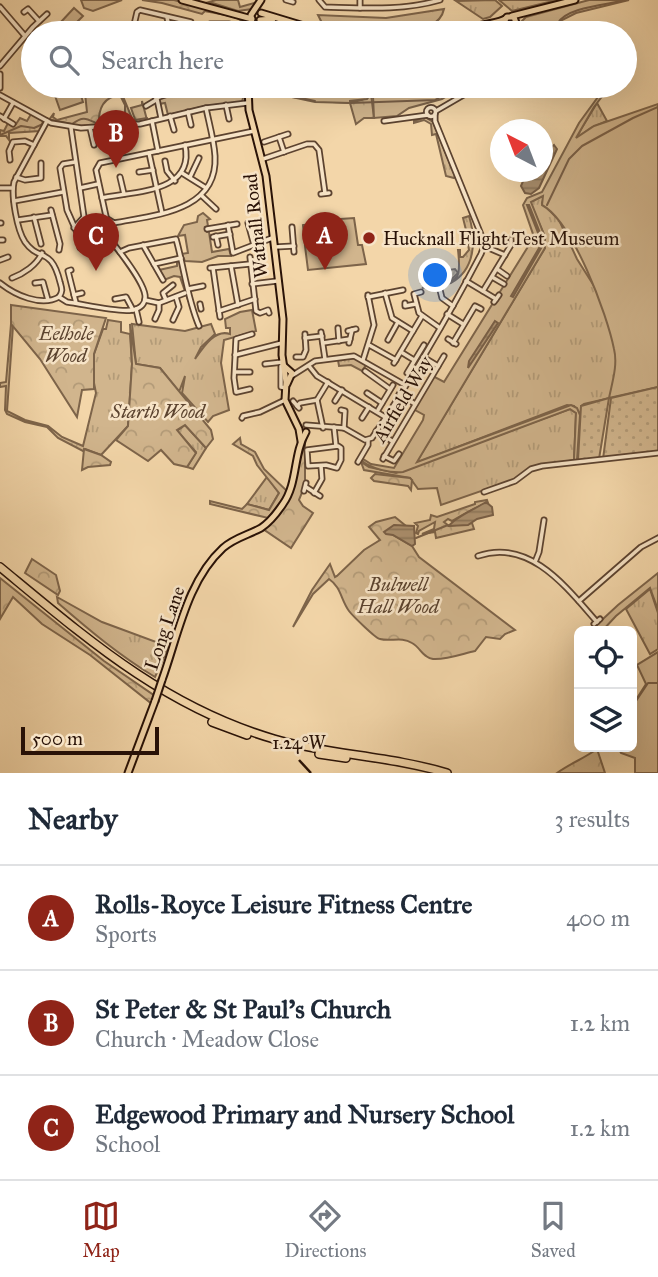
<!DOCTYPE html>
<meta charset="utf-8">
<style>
body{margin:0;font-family:"IM FELL Great Primer",serif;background:#f2f2f3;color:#1f2937}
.controls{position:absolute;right:21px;bottom:21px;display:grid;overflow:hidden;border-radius:10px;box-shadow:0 7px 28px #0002}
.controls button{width:63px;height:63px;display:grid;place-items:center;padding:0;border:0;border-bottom:2px solid #e0e1e3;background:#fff;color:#1f2937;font:35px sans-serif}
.compass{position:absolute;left:490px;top:119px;width:63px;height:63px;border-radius:50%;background:#fff;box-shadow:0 7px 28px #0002;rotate:318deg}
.scale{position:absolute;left:21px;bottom:18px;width:138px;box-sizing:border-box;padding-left:7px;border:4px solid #291207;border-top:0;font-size:19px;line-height:24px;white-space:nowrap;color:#291207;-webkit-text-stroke:5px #f7e4c7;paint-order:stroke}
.you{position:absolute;left:436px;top:276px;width:24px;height:24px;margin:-18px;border:5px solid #fff;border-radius:50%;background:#1a73e8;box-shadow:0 0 0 10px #1a73e833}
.badge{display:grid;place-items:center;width:46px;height:46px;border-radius:50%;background:#8f2418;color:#fff;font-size:23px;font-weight:700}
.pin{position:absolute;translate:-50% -58px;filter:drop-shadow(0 2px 4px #0008)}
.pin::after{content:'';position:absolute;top:37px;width:24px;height:21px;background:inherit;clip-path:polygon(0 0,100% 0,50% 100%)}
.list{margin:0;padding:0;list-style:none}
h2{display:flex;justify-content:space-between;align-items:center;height:91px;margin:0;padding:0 28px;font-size:30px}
h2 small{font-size:23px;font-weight:400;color:#747a83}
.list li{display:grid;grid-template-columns:46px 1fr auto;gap:21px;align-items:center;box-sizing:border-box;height:105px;padding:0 28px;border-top:2px solid #e0e1e3}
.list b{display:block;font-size:26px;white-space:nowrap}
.list p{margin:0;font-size:23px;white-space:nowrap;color:#747a83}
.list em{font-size:23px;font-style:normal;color:#747a83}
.icon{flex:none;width:38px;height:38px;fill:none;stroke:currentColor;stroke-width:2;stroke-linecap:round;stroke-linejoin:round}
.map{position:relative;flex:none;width:658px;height:773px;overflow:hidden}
.search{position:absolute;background:#fff;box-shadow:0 7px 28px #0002;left:21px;right:21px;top:21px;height:77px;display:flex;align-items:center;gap:18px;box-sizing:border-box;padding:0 24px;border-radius:38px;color:#747a83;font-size:26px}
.sheet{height:406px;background:#fff}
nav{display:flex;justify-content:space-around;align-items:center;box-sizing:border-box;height:98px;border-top:2px solid #e0e1e3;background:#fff;font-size:19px;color:#747a83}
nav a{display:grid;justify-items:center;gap:4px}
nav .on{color:#8f2418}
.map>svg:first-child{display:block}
</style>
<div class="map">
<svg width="658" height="773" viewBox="0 0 658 773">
<defs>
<pattern id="grass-tufts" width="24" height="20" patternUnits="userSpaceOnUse" patternTransform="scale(1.75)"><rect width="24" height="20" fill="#d1b58d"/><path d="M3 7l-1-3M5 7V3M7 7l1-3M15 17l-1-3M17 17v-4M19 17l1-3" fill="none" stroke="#b39b78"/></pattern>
<pattern id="forest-crowns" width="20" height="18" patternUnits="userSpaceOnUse" patternTransform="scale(1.75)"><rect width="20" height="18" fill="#d1b58d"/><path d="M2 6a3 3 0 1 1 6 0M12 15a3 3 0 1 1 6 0" fill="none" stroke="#b39b78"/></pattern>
<pattern id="garden-dots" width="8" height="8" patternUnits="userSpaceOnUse" patternTransform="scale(1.75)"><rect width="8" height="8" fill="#d1b58d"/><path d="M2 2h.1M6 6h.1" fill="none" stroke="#b39b78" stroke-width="1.8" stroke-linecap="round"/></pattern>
<pattern id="water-rules" width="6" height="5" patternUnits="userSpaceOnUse" patternTransform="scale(1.75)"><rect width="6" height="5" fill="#ae9372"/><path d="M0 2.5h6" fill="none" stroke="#8e775c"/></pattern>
</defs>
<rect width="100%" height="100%" fill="#f3d6a9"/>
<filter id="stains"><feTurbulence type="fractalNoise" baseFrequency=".00286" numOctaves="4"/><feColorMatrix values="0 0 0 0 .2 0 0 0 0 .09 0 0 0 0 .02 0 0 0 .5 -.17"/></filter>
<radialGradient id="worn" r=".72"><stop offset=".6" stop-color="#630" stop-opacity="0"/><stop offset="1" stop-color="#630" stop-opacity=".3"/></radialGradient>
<g fill="url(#grass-tufts)" stroke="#7d644a" stroke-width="2">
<path d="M216,0H238L240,7L258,2L252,9L238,11L209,2Z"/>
<path d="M495,0L502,6L490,17L483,19L456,1Z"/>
<path d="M499,0H557L512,11Z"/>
<path d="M444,9C437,44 353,34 325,29L318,15L386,18Z"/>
<path d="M597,103L607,121L591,128L575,139Z"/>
<path d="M31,114L43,121L40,131L9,133V140L6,136H0V130L4,131L8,123L11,125L16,124L20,118L27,121Z"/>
<path d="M425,117L433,122L455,176L454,178L446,176L436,134L432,135L431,124L424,120L414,123V121Z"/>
<path d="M545,194L542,203L559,220L577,259L658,387L584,404L581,406V415L574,406L567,405L416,463L545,248V237L530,202Z"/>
<path d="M469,216C476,239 476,269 451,283L422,288C451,276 463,292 458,250H460V257H463L469,250L468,244L471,243L469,230H466L463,218Z"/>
<path d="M181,260L189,299L188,300L180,277L174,276L164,280L159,270L177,266V261Z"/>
<path d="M455,269L458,273L452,279L430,284V279L426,280L427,284L421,283L423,274L426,276L429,273Z"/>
<path d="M252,310L256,331L224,340L221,363L229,410L213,416L208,422L182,393L185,376L179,392L160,368L136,364L132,324L185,331L211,324L215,334L201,347L195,359C204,346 215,329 230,334V328H226L225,319L240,312Z"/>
<path d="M108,320L121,322V332L130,334L132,364L128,426L101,455L85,449L83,451L58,438L47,427L25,422L7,414L5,410L6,386L0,387V383L6,382L11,324L13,326L7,411L25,420L48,426L62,437L83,446L96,393L93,378L94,354L103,329H106Z"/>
<path d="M355,358L366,365L362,371L351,365L339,366L338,360Z"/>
<path d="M570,409L576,413L574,460L535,467L513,480L441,505L437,488L418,489L410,478L364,470L361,462L369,467L396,473Z"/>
<path d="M185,425L206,448L193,469L187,467L196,452L177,431Z"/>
<path d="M267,477L279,493L269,510L247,504Z"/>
<path d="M650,589L658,613V649L650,654L626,609Z"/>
<path d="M57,597L102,622L167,646L168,648L155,677C120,656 89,630 58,603Z"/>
</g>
<g fill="url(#forest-crowns)" stroke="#7d644a" stroke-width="2">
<path d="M142,0H174L247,20L250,23V33C246,14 221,15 205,11L202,14L162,3Z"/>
<path d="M294,88C313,95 354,112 371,94L374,118H364L356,124L350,103L315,101L277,94L276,89Z"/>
<path d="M116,92L122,94L134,123L106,125L103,122L104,118L125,114V105L120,95C103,97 98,109 99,125L72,126L49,120L54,113L53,117L57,120L87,112L85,93L100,97Z"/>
<path d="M142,101L147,120L136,122L131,108L142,105Z"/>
<path d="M11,305L106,318L94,354V389L82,390L77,417L40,359L11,324Z"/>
<path d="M130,324L136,364L160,368L211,430L213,439L206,448L185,425L177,430L196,453L187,467L174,464L161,450L148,461L116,440L128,426L132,364Z"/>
<path d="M240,438L241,444L255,452L264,469L288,492L268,518L210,504V501L242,509L247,504L269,510L279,493L257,465L253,456L233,444Z"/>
<path d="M305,439V485L299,500L303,506L313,513L291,548L263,529L285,505Z"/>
<path d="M84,449L101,455L111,462L110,465L88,467L82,470Z"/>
<path d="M375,474L410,478L412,480L411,490L408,486L374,481L371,478Z"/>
<path d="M487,500L488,503C481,504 459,517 452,521L448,519L444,522L449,526L472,523L474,529L436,538L435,532L422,534L434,529L435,522L419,531L418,534L416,533L418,526L415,523L430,520L431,515L437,517L475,504V502Z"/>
<path d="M395,517L406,526L393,535L412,546L419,557L515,630L505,634L500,639L486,637L475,651C462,654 446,660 433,659C422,657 421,648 412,643C401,636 391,642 380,639C376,639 352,615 349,611C341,600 341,587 329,579L313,594L293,627L312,590L330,564L335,577L337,576L364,550L380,540L369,527L376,522Z"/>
<path d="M32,559L56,575L60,591L58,595L25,573Z"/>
<path d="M658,573V610L650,588L616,616L602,631H590L618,605Z"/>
<path d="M0,578L104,661L155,696L152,704L90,655L42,624L13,597L0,619Z"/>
<path d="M597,749L605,773H557C571,763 583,759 597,749Z"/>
</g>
<g fill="#d1b58d" stroke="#7d644a" stroke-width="2">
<path d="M81,0H122L93,11L84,8Z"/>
<path d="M589,0H629L576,13L562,20L551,31L553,33H522L520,23L526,17Z"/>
<path d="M74,8L83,16L68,31L60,23Z"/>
<path d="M483,26H497L508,30V33H455Z"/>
<path d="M78,86L83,102L60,110L54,93Z"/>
<path d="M179,86H246L242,102L205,106L168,115L165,103L159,104L158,98L180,91Z"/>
<path d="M275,86H364L371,94L367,99L350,101V103L315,102L277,94Z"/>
<path d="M371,86H463L442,99L409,108L397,116L374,118L373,96L367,88Z"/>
<path d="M606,86H610L594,107L576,138L594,126L658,104V387L609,398C612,383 618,365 614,349C607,314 573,222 542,205L543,196L531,202L545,237V248L417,462L571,405L577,408L580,415L577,460H574L576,413L570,409L403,472C390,473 372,469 362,461L363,459L371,464L394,468L423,420L424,415L415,410L416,405L433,376L444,382L534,237L523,205L527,198L542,192L579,123Z"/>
<path d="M203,213L210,219L207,220L208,226L205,227L207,232H209L212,252L229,249L231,256H218L202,262L185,261L181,254L188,253L185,235L178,236L184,225L197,222L198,216Z"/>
<path d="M354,218L358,245H362L366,264L308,270L305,246L314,244L305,245L303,225L311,224V221Z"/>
<path d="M658,652V773H635V758L621,753L618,747H632V706L646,684L637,665Z"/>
</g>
<g fill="url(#garden-dots)" stroke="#7d644a" stroke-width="2">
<path d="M658,387V451L603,459L611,398Z"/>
<path d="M609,398L599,459L578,460L581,406Z"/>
</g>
<g fill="url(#water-rules)" stroke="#795f47" stroke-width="2">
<path d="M554,145L557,149L539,188L531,194L525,193L521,186L527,172H542L543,154Z"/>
<path d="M527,205H529L544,243L513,297L511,296L542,243Z"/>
<path d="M495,321L498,323L468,368L469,361Z"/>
<path d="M486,502L492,507L493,515L477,519L468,525L449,526C454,518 475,509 486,502Z"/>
<path d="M394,525L414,526L415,544L412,546L393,535L386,534L384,532Z"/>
</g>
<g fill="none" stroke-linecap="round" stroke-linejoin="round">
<g stroke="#795f47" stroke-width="2">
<path d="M547,33L553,24L558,23C567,7 606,5 626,0"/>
<path d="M277,93L315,101"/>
<path d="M351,103L435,100L460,86"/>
<path d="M52,120L72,124C84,115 87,119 98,124"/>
<path d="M135,120L147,118"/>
<path d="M102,124L134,121"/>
<path d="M0,135L21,126L34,128L43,124"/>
<path d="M547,205L569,159L582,146L633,118L658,107"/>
<path d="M416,538L448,525"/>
<path d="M632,707L648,683H658"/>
</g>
<g stroke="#5c4330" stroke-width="7">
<g id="minor">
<path d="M286,0L293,2"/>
<path d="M319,0L325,7C363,8 403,11 440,0"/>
<path d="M0,7L25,36"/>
<path d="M360,8V0"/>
<path d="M24,12L28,9L39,21"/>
<path d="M167,17L170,33"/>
<path d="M508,27L513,33"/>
<path d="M135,33L134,25L137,12L140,10L191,22L194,33"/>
<path d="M211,33L210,24H229"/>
<path d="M243,33L245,24L247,33"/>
<path d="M0,66L33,27L47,14"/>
<path d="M0,74V88"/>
<path d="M148,86L157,99L161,118"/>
<path d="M0,95L51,123L81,128L140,124L206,108L247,103"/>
<path d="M156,98L168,94V88"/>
<path d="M226,105L229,119"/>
<path d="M146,106L156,100"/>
<circle cx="431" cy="112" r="4.5"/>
<path d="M436,111L479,86"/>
<path d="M188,112L191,125"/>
<path d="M0,116L13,124"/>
<path d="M170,116L174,130"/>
<path d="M4,119L13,103"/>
<path d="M47,121L14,182C11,196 17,230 25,242C39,262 51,246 60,282C62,289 63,291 59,297"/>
<path d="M152,121L158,151"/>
<path d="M384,121L428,115"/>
<path d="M127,125L130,138"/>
<path d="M109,126L116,159"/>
<path d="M71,128L84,217L74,228"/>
<path d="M90,128L94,145"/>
<path d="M279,137L284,152"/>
<path d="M264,142L288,134"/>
<path d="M149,153L162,213"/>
<path d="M263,159L307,144H314L319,150L325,193"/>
<path d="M10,160L9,151L13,142L25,141L34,145"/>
<path d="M165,161L167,171L175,181"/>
<path d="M75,162L63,164L60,168L67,210L79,237L80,248L84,249L90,242"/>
<path d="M139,172L153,170"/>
<path d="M182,173L206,188"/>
<path d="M16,177L25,180L41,178V163"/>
<path d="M120,177L124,194"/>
<path d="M190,177L199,158"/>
<path d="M0,188H12"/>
<path d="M80,188L98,184"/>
<path d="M321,194L329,193"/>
<path d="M201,195L216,209"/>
<path d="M102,198C135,191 195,193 185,145"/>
<path d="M14,201L63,192"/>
<path d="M51,210L60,244L59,250"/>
<path d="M34,217L41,244"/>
<path d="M106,218L114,223C154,215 218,212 215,156C214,140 209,123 206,108"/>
<path d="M18,220L52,215"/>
<path d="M0,223H1"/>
<path d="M248,223L254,245"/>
<path d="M228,225L233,253L272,238"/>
<path d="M292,227L294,252"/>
<path d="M207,229L237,224"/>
<path d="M216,236L218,245"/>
<path d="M79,237C90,245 105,233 107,221L96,170L100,163L254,131"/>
<path d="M213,237L230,234"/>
<path d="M0,240H3"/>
<path d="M143,245L163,280"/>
<path d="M484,246L505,255"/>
<path d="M275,247L294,246"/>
<path d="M120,252L129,248L176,239C184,267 187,298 199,326"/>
<path d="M250,257L256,311L260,313L268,310L269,313"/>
<path d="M0,260L8,257"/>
<path d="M154,264L181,258"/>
<path d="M231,266L238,305"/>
<path d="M210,268L250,264"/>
<path d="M213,268L220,317"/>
<path d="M497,269L507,276"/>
<path d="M71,270L68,271L76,303"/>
<path d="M492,277L504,284"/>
<path d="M12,278C23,274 37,265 42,253"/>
<path d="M466,281L496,299"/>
<path d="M0,283C15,295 41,307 59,297"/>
<path d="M35,283L43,282L48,300"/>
<path d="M252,284L277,281"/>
<path d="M439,286L442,298L453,306"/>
<path d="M188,289L203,286"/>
<path d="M483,291L511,245V239"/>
<path d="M421,292L414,294L419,313L440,328"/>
<path d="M385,293L392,318L413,331"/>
<path d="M74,295L82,293"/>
<path d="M59,297L67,302C83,304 119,313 132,310C140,309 146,304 145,295C143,280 113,243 103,231"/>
<path d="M368,297L403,290"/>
<path d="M115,299L126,297L133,310"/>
<path d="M145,300L159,303L185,293"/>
<path d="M166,300L163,293L173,285"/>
<path d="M494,302L499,295"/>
<path d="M405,303V306L416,304"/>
<path d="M200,304L201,309"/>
<path d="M136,309L139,322"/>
<path d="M219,311L255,299"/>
<path d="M447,314L463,324"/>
<path d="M155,319L159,310V303"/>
<path d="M173,320L179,307L176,297"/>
<path d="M338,328L339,341"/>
<path d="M348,331L356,329"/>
<path d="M321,332L325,359"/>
<path d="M305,338L322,336"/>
<path d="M448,339L456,344"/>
<path d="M388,340L398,322"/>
<path d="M323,343L350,339"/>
<path d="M349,343L352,330"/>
<path d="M453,343L475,306L481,309"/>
<path d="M369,345L396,360"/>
<path d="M401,352L414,360"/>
<path d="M235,355L282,343"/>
<path d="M296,357H303L306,350L305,334"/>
<path d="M423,357L438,366"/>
<path d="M363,360L374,325L368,295"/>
<path d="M394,363L422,316"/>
<path d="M265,364L283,362"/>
<path d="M281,366V387L286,388"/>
<path d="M309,366L317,376L385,417"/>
<path d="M365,371L390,389"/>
<path d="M235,372H250"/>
<path d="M407,373L424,345"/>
<path d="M293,375L315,361L354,356L405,385"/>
<path d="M236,392L234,378L236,339L252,334"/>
<path d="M237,392L250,389"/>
<path d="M367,393L382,403"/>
<path d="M399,394L415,404"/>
<path d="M293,401L299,408"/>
<path d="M335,401L342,390"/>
<path d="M297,406L300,403L317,400"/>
<path d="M341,410L345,411L344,428"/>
<path d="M378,410L393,385"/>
<path d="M242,418L243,416L260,412L285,400"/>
<path d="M362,418L369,407"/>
<path d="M306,425L344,428L365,440L372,438C412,379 448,317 481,254L484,246L482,237L435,121V114"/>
<path d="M334,427L336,446"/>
<path d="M323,428L317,400L328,382"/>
<path d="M376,431L392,441"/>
<path d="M338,446L341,448V460L337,468L326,465L308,466L307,450Z"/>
<path d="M384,456L394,461L399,454"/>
<path d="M383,459L444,356"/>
<path d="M358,462L368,445V440"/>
<path d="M306,487L320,496"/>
<path d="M304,491L306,483"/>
<path d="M484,492L515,481L531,469L542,466L658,453"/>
<path d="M314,493L322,479L321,466"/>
<path d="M478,556C530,538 567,588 597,622"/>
<path d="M535,562L539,552L544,520"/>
<path d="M579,601L641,547L658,538"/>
<path d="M594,624L600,619"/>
</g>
</g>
<g stroke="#291207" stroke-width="9">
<g id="major">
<path d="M182,0L252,19"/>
<path d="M261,13L327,33"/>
<path d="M512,16L575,0"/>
<path d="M260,20L273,19"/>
<path d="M498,24L512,27L516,23L514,17H507L505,20L506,26"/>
<path d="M253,33L251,15L261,0"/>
<path d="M440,33C453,30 498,24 505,19"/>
<path d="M248,86L249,110L266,176L283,319L282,355L286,382L285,400L299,429L301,441"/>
<path d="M283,365L292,373L287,384"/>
<path d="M162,680C178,636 187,581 223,548C234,538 248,535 261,528C270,522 277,513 283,504C298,483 293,454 306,432"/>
<path d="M128,773L155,701"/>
</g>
</g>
<g stroke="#291207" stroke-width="10">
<g id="highway">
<path d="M0,567C86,638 164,707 274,739C330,755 390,756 447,773"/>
<path d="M212,722L247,735"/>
<path d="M319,754L346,758"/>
</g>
</g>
<use href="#minor" stroke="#f7e4c7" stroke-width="3.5"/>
<use href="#major" stroke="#f3d6a9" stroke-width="5"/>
<use href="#highway" stroke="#f3d6a9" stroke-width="7"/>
<g stroke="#291207" stroke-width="9" stroke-linecap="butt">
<path id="major-bridge" d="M155,701L162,680"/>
</g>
<use href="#major-bridge" stroke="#f3d6a9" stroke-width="5"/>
</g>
<path fill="none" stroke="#291207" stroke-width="2.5" d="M299,760L311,773"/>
<circle fill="#8f2418" stroke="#f7e4c7" stroke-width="2.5" cx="369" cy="238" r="7"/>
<g text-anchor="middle" stroke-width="5" stroke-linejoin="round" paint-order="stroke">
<g font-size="19" fill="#291207" stroke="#f7e4c7">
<text transform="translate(255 226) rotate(-96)" y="7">Watnall Road</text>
<text transform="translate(402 399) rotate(-59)" y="7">Airfield Way</text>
<text transform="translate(164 628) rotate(-71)" y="7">Long Lane</text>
</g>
<g font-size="19" fill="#291207" stroke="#f7e4c7" text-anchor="start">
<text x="383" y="245">Hucknall Flight Test Museum</text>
</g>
<g font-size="19" font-style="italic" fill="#5b432f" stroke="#f7e4c7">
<text x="66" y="340">Eelhole<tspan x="66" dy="22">Wood</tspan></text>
<text x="158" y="418">Starth Wood</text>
<text x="398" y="591">Bulwell<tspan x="398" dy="22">Hall Wood</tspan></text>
</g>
</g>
<g font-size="18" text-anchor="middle" fill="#291207" stroke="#f7e4c7" stroke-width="5" stroke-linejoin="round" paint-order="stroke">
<text x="299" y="749">1.24°W</text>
</g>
<rect width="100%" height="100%" filter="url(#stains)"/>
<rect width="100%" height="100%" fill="url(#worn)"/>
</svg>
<div class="controls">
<button><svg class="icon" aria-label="locate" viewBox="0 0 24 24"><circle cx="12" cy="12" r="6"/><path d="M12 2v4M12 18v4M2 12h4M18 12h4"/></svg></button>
<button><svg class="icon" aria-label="layers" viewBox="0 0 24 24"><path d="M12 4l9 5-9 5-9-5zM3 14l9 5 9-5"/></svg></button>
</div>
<svg class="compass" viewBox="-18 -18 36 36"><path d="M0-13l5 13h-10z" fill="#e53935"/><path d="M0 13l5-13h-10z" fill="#747a83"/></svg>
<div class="scale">500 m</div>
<div class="you"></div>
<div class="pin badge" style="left:325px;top:270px">A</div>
<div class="pin badge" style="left:116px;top:168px">B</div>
<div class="pin badge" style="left:96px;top:271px">C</div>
<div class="search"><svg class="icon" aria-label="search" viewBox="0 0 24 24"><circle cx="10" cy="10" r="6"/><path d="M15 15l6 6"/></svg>Search here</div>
</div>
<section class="sheet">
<h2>Nearby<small>3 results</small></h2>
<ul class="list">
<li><span class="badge">A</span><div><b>Rolls-Royce Leisure Fitness Centre</b><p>Sports</p></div><em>400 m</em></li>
<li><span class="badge">B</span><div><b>St Peter &amp; St Paul's Church</b><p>Church · Meadow Close</p></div><em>1.2 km</em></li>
<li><span class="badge">C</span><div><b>Edgewood Primary and Nursery School</b><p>School</p></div><em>1.2 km</em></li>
</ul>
</section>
<nav>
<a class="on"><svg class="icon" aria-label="map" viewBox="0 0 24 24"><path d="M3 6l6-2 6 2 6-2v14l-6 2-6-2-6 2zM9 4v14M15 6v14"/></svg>Map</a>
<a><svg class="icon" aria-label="directions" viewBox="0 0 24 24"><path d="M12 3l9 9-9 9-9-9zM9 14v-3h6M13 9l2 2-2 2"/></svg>Directions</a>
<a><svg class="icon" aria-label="saved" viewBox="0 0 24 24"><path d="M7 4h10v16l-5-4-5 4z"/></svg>Saved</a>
</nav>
